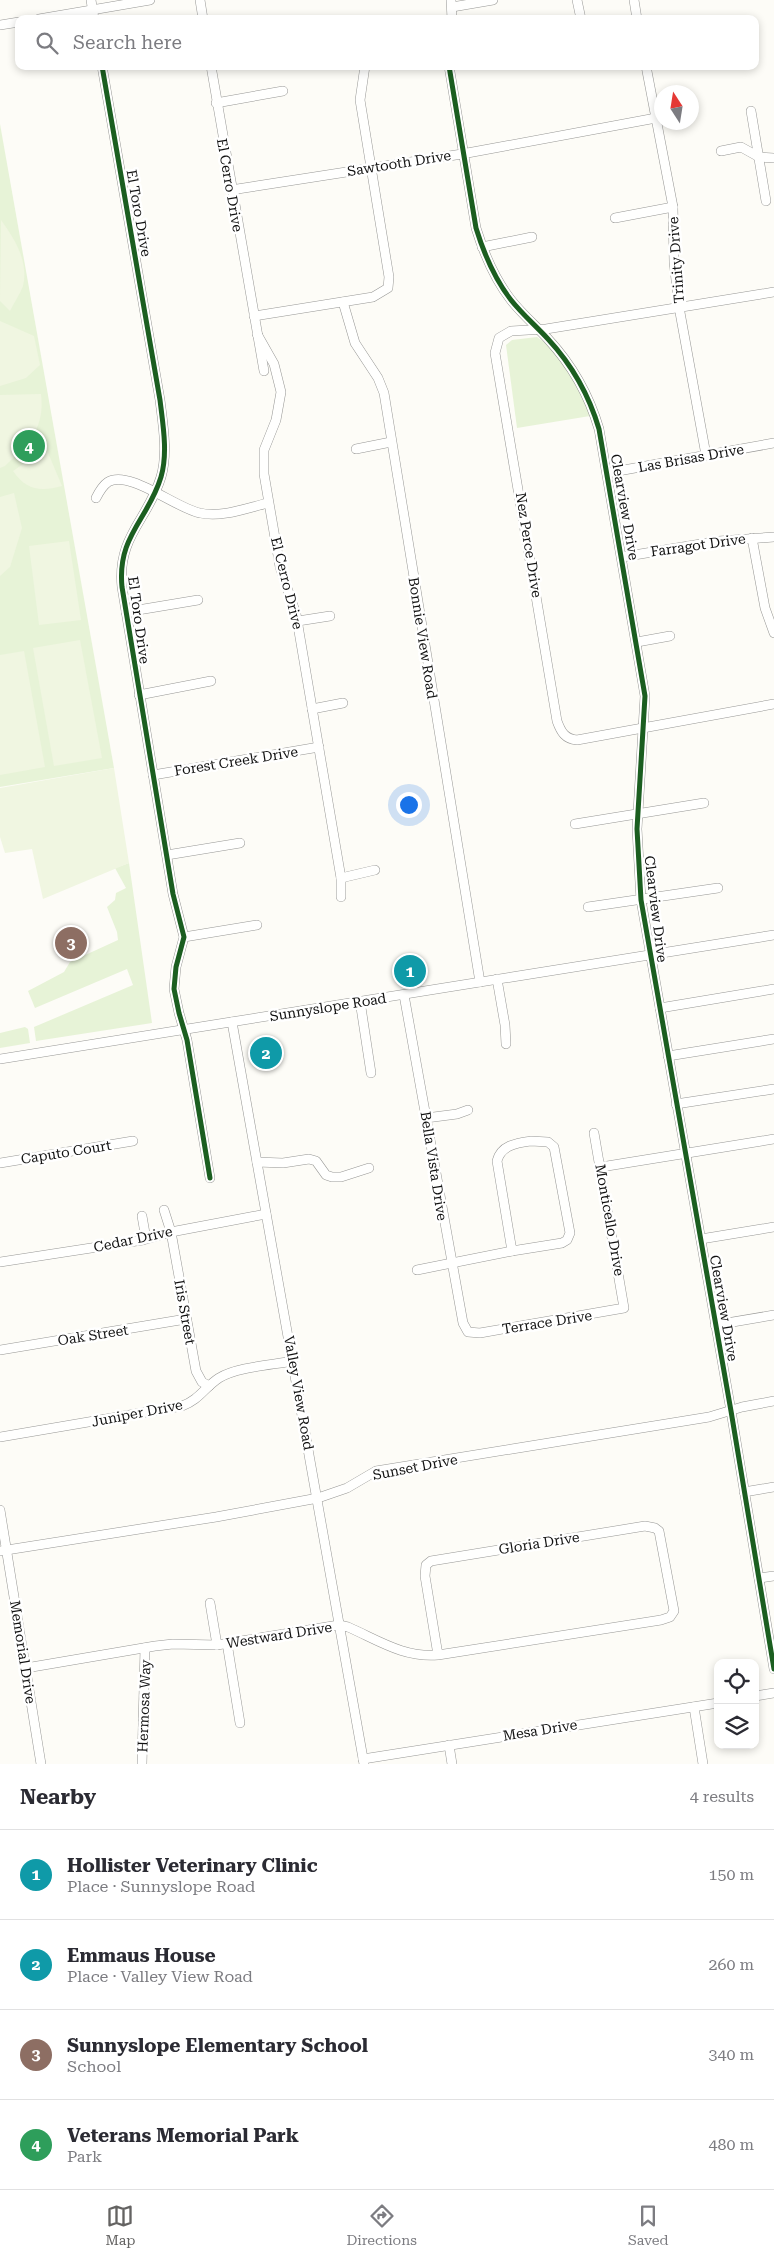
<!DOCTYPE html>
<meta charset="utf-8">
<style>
body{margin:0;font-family:"Roboto Serif",serif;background:#f2f2f3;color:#2b2b33}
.controls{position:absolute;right:15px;bottom:15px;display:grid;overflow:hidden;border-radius:10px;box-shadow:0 2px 8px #0003}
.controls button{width:45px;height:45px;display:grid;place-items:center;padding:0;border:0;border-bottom:1px solid #e1e1e2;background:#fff;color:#2b2b33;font:25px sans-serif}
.compass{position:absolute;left:654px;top:85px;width:45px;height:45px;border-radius:50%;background:#fff;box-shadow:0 2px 8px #0003;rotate:348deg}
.you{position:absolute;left:408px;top:804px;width:18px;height:18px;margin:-12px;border:4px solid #fff;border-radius:50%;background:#1a73e8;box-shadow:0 0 0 8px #1a73e833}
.badge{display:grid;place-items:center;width:32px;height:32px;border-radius:50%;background:#646362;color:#fff;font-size:16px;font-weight:700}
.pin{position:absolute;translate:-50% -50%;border:2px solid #fff;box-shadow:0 1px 5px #0006}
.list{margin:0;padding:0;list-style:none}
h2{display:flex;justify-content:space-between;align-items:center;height:65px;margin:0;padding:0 20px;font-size:21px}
h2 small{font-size:16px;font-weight:400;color:#7c7c81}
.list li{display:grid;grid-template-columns:32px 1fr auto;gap:15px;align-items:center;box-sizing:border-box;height:90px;padding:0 20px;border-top:1px solid #e1e1e2}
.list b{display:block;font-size:19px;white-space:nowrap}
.list p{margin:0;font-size:16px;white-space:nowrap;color:#7c7c81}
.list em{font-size:16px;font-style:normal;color:#7c7c81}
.icon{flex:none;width:28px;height:28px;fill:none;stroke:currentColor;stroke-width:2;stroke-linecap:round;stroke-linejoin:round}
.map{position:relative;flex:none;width:774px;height:1764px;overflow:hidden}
.search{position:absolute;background:#fff;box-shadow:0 2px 8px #0003;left:15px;right:15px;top:15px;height:55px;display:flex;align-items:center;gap:12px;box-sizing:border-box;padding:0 18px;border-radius:10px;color:#7c7c81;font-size:19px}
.sheet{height:425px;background:#fff}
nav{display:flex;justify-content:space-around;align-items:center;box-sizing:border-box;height:70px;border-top:1px solid #e1e1e2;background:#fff;font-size:14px;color:#7c7c81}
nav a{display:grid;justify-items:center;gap:2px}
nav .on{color:#646362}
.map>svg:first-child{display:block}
</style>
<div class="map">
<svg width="774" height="1764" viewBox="0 0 774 1764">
<rect width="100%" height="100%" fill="#fdfcf7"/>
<g fill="#e7f3d7">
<path d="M0,124L114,768L0,787Z"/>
<path d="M537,337C560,351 583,390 590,416L517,428L506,345L512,340Z"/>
<path d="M129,863L152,1023L36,1041L34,1027L133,985L127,969L35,1008L28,991L64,972L70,962L118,940L117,932L107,907L115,900L116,893L126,888L115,868Z"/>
<path d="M25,1027L28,1029L30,1043L0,1048V1033Z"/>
</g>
<g fill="#f0f6e1">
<path d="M1,220C14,238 29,261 23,286C20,294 14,303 10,311L0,301Z"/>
<path d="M0,321L34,336L40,365L26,378L0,386Z"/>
<path d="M41,394C45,429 29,443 5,466L0,468V395Z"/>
<path d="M46,448L62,486C40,492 26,490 13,471Z"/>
<path d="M14,493L22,528L10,567L0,576V497Z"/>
<path d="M69,541L81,620L39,625L29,546Z"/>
<path d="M80,640L102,758L54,766L33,648Z"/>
<path d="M24,651L45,767L0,775V655Z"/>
<path d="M114,768L129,863L43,899L32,849L5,853L0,837V788Z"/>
</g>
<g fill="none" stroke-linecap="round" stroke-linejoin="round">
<g stroke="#979795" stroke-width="10">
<g id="minor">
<path d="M91,0L94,19"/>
<path d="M200,0L203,19"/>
<path d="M451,0L452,19"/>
<path d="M577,0L581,19"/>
<path d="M634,0L637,19"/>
<path d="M452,7L493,0"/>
<path d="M39,19L150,0"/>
<path d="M0,25L19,22"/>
<path d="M102,66L160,400C163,425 168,453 161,477C148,520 117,536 122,587L173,894L184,937L176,967L174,989L179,1013L187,1040L210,1178"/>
<path d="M211,66L264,371"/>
<path d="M449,66L476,228C484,254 494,278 511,300C522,314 536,326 548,339C572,365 589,395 599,429L645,696L637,829L641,900L731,1411L774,1669"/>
<path d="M646,66L673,207L674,262L679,307L706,455"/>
<path d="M216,103L283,91"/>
<path d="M751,111L766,201"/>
<path d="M721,151L741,147L759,157L774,158"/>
<path d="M231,190L462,154L656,118"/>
<path d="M615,218L673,207"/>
<path d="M482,247L532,237"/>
<path d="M774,292L546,329L511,331L499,338L495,353L557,721C561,732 565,739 577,740L774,704"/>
<path d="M343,302L355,343L378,378L384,393L480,982"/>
<path d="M254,316L373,297L388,288L389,277L360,100L365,66"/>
<path d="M257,334L274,364L281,392L276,420L264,450V474L280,567L296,614L341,878V897"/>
<path d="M356,449L391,442"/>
<path d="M607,473L774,443"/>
<path d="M96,498C99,492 102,486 108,482C129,469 177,509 200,513C221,518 247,508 268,503"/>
<path d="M752,538L765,608L774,633"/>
<path d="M622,557L719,541L774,537"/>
<path d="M126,612L198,600"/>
<path d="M298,621L330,616"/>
<path d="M637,642L670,636"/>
<path d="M139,695L211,681"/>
<path d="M312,709L343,703"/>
<path d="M153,775L319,747"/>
<path d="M575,824L704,803"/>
<path d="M167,855L240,843"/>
<path d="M341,878L375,870"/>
<path d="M588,907L718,888"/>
<path d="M184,937L257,925"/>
<path d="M497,979L505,1025L506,1044"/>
<path d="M404,995L463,1323L468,1332L480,1333L624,1308L594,1133"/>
<path d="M360,1001L371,1073"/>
<path d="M660,1008L774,989"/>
<path d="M232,1022L364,1764"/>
<path d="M668,1056L774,1039"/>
<path d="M0,1059L774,935"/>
<path d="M676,1104L774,1089"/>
<path d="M426,1118L457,1114L468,1110"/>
<path d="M531,1141L548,1142L554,1147L570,1233L567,1240L562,1243L512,1251L497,1161C501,1145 517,1143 531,1141Z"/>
<path d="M257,1162L283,1163L309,1159L316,1161L326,1175L332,1177H341L369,1168"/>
<path d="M0,1163L133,1141"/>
<path d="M601,1167L774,1139"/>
<path d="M164,1210L171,1232L196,1371L202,1382L209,1386"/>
<path d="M142,1216L146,1239"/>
<path d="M701,1239L774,1227"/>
<path d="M0,1262L143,1240L171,1232L266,1214"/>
<path d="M417,1270L512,1251"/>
<path d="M715,1325L774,1315"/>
<path d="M0,1350L186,1319"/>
<path d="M0,1437L182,1406C199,1400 205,1387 219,1378C237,1367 272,1365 293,1361"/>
<path d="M744,1492L774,1487"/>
<path d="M0,1510L41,1764"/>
<path d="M0,1551L216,1517L318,1498L347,1488L376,1471L709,1417L742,1407L774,1401"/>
<path d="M759,1578L774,1576"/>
<path d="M210,1603L217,1645"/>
<path d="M227,1643L240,1723"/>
<path d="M26,1668L155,1646L173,1644L217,1645L339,1625L348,1627C378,1640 404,1658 438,1655L661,1620L670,1617L674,1611L659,1531L655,1528L645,1526L431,1561L426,1565L425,1576L438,1655"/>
<path d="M755,1696L774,1693"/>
<path d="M694,1707L703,1764"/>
<path d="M449,1745L452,1764"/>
<path d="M363,1759L718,1703"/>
<path d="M142,1764L145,1648"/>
</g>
</g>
<use href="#minor" stroke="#fffffe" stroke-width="9"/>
<g stroke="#fff" stroke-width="8">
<g id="cycleway">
<path d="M102,66L160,400C163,425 168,453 161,477C148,520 117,536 122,587L173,894L184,937L176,967L174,989L179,1013L187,1040L210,1178"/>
<path d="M449,66L476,228C484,254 494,278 511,300C522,314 536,326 548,339C572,365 589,395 599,429L645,696L637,829L641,900L731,1411L774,1669"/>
</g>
</g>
<use href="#cycleway" stroke="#1b5e20" stroke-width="5"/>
</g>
<g text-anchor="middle" stroke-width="5" stroke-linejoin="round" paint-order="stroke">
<g font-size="14" fill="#111" stroke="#fff">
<text transform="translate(399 163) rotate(-9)" y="5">Sawtooth Drive</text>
<text transform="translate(230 185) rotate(80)" y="5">El Cerro Drive</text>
<text transform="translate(139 213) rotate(80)" y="5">El Toro Drive</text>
<text transform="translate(676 260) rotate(-94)" y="5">Trinity Drive</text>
<text transform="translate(691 458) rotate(-10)" y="5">Las Brisas Drive</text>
<text transform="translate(625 507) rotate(80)" y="5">Clearview Drive</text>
<text transform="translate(529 545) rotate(81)" y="5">Nez Perce Drive</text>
<text transform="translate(698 545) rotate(-8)" y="5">Farragot Drive</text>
<text transform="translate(287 583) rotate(76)" y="5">El Cerro Drive</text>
<text transform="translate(139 620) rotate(82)" y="5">El Toro Drive</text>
<text transform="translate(423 638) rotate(81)" y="5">Bonnie View Road</text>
<text transform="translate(236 761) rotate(-9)" y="5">Forest Creek Drive</text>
<text transform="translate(656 909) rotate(83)" y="5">Clearview Drive</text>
<text transform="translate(328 1007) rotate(-9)" y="5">Sunnyslope Road</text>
<text transform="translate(66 1152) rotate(-9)" y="5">Caputo Court</text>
<text transform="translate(434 1166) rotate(81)" y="5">Bella Vista Drive</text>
<text transform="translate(610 1220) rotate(80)" y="5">Monticello Drive</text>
<text transform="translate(133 1239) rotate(-12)" y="5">Cedar Drive</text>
<text transform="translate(724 1308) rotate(80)" y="5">Clearview Drive</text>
<text transform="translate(185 1312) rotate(80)" y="5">Iris Street</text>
<text transform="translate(547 1322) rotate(-9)" y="5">Terrace Drive</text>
<text transform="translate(93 1335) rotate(-9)" y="5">Oak Street</text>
<text transform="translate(299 1393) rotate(80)" y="5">Valley View Road</text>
<text transform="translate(137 1413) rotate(-11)" y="5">Juniper Drive</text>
<text transform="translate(415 1467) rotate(-11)" y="5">Sunset Drive</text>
<text transform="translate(539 1543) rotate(-9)" y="5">Gloria Drive</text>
<text transform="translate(279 1635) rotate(-9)" y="5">Westward Drive</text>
<text transform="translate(23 1652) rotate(81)" y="5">Memorial Drive</text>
<text transform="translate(144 1706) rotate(-88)" y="5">Hermosa Way</text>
<text transform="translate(540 1730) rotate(-9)" y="5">Mesa Drive</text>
</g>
</g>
</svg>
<div class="controls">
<button><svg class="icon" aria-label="locate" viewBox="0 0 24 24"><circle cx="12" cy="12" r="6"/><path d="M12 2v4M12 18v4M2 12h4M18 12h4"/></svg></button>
<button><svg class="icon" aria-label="layers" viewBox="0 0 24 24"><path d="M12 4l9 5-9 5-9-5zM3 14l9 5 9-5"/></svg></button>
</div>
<svg class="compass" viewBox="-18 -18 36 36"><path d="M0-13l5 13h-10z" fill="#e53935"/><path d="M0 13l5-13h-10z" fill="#7c7c81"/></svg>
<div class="you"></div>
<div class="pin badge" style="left:410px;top:971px;background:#0f9aa8">1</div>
<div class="pin badge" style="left:266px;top:1053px;background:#0f9aa8">2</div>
<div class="pin badge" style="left:71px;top:943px;background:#8d6e63">3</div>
<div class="pin badge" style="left:29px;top:446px;background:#2e9e5b">4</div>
<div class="search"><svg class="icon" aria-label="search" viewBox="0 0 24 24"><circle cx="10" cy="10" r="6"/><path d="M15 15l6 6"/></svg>Search here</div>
</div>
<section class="sheet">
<h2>Nearby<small>4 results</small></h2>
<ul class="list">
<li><span class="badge" style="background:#0f9aa8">1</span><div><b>Hollister Veterinary Clinic</b><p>Place · Sunnyslope Road</p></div><em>150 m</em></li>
<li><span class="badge" style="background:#0f9aa8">2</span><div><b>Emmaus House</b><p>Place · Valley View Road</p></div><em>260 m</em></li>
<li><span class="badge" style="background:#8d6e63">3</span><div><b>Sunnyslope Elementary School</b><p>School</p></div><em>340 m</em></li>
<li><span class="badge" style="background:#2e9e5b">4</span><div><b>Veterans Memorial Park</b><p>Park</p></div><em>480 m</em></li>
</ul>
</section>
<nav>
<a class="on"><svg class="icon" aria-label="map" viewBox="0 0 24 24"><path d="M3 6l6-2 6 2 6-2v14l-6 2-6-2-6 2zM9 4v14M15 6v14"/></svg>Map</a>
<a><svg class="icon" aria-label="directions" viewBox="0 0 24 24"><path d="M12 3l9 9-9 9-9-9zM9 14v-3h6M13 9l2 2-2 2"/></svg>Directions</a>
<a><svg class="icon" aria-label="saved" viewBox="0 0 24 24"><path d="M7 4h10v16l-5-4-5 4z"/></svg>Saved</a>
</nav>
